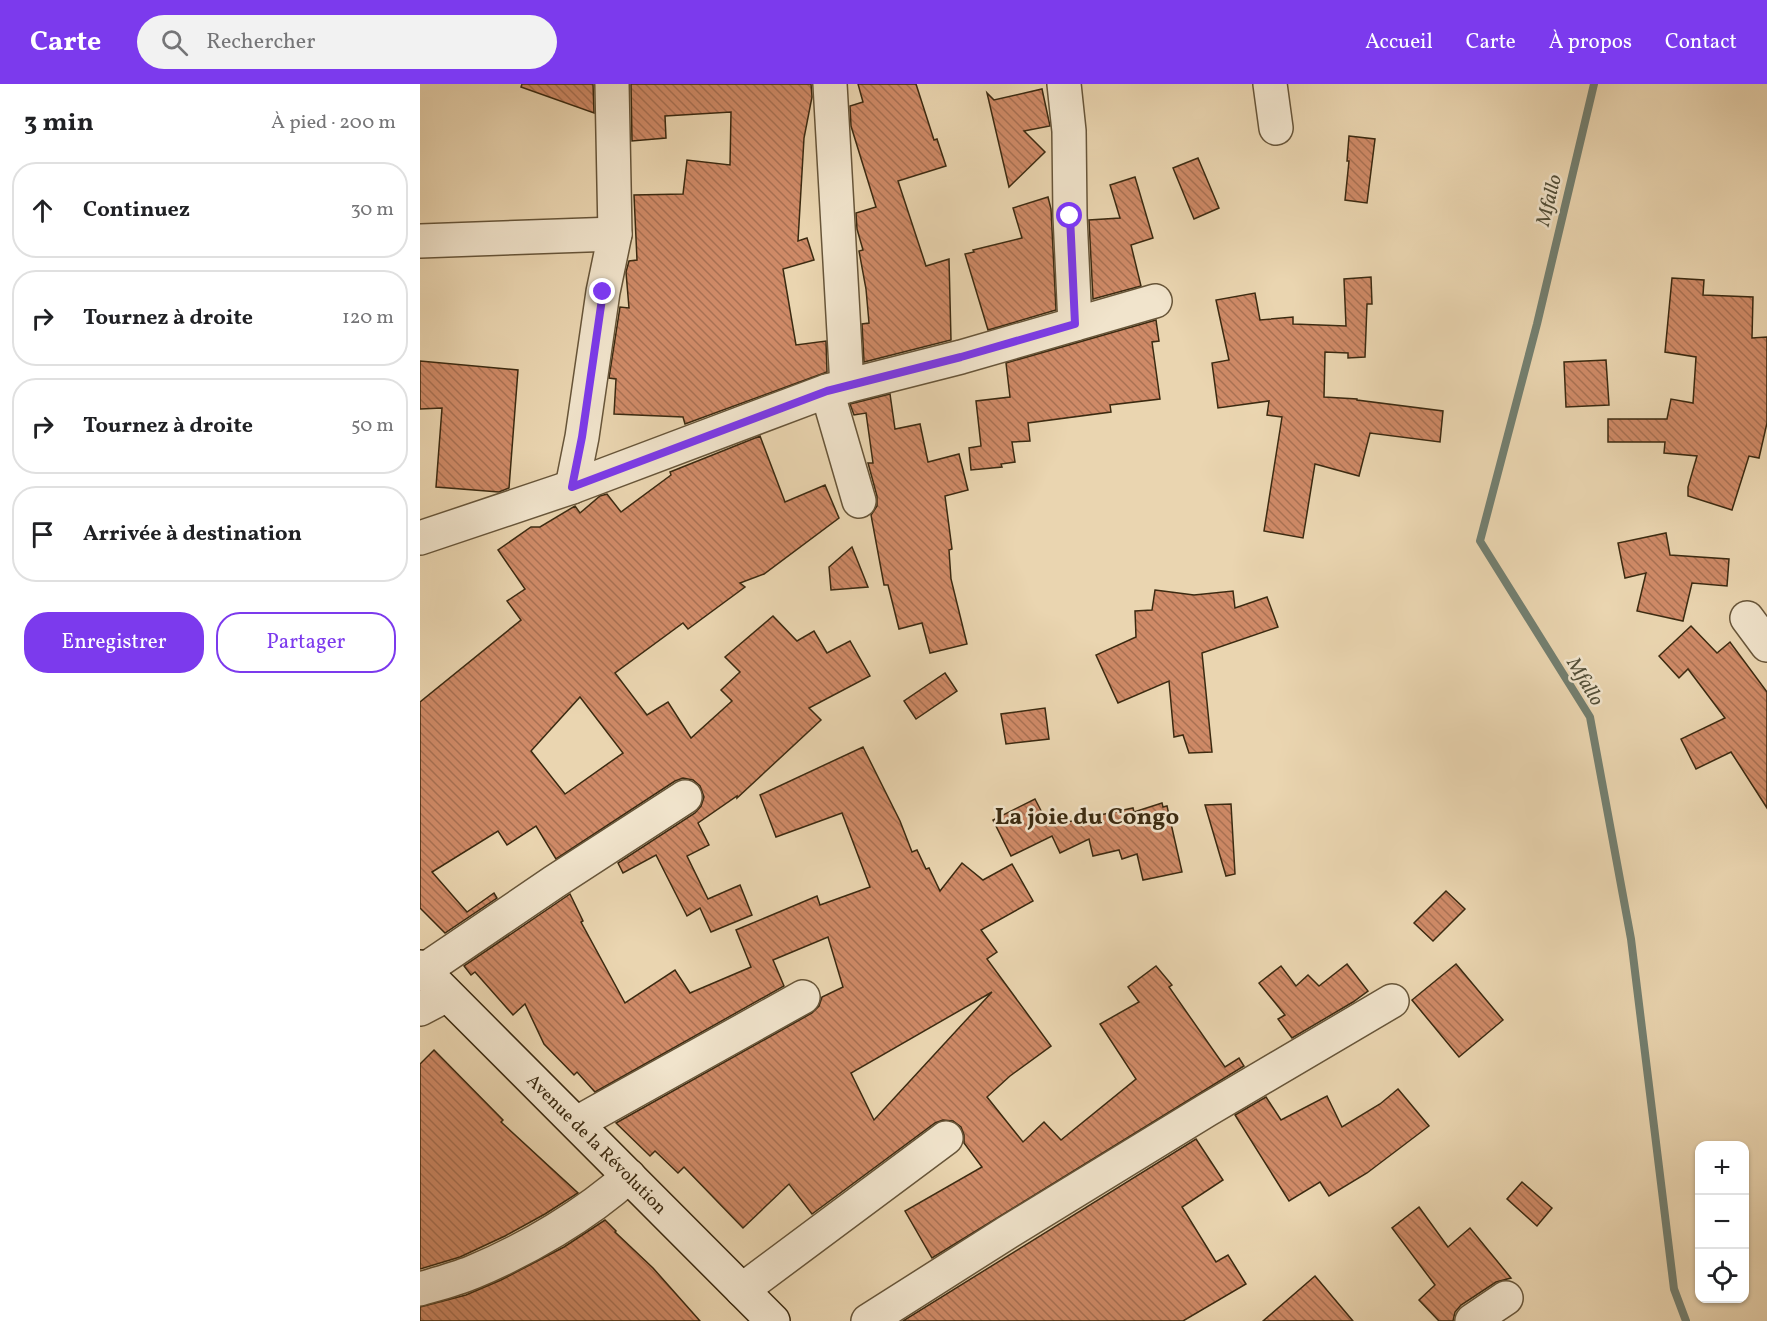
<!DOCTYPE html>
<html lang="fr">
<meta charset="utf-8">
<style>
body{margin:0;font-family:Vollkorn,serif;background:#f2f2f2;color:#202124}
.controls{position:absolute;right:18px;bottom:18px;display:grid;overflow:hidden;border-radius:12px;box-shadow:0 2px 4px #0004}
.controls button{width:54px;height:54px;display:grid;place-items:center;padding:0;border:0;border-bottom:2px solid #e0e0e0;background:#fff;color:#202124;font:30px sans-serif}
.stop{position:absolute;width:18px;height:18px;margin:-14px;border:4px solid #7c3aed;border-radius:50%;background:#fff}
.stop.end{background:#7c3aed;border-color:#fff;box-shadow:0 2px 6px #0008}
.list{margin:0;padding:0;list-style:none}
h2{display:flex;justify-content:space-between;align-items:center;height:78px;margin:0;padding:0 24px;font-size:26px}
h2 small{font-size:20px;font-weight:400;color:#757577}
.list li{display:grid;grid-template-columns:39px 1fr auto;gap:18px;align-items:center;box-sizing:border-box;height:96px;margin:0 12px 12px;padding:0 12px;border:2px solid #e0e0e0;border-radius:24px}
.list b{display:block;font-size:22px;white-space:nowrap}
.list em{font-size:20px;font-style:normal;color:#757577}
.actions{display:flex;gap:12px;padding:18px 24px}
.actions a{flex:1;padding:14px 0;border:2px solid #7c3aed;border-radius:24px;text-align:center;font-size:21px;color:#7c3aed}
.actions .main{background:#7c3aed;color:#fff}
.icon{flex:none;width:33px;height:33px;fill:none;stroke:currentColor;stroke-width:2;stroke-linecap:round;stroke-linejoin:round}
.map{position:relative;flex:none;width:1347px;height:1237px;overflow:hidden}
header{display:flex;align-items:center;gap:36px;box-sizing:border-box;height:84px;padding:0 30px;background:#7c3aed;color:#fff}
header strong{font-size:28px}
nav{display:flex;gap:33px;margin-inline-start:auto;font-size:21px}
.search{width:420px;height:54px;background:#f2f2f2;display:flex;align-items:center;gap:15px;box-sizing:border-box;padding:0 21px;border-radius:33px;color:#757577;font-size:22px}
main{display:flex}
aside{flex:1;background:#fff}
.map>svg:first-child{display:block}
</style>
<header>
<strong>Carte</strong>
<div class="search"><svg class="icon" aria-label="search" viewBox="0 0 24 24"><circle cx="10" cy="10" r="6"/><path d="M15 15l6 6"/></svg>Rechercher</div>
<nav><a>Accueil</a><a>Carte</a><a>À propos</a><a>Contact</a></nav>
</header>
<main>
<aside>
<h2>3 min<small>À pied · 200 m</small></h2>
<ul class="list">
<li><svg class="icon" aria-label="ahead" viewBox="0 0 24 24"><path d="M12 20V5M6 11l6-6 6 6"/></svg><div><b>Continuez</b></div><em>30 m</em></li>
<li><svg class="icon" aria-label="right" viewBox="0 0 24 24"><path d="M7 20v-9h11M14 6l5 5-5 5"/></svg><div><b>Tournez à droite</b></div><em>120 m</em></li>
<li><svg class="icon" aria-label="right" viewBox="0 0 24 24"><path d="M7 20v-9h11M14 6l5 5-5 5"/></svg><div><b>Tournez à droite</b></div><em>50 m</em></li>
<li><svg class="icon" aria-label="arrive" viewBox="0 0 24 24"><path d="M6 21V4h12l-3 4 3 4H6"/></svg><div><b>Arrivée à destination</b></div></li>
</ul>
<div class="actions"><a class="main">Enregistrer</a><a>Partager</a></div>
</aside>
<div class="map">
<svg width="1347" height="1237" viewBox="0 0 1347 1237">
<defs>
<pattern id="building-back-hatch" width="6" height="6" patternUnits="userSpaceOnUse" patternTransform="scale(1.5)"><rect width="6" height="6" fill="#cf8a67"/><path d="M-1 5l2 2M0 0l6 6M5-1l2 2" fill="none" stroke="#a97153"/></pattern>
</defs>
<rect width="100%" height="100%" fill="#ead5b0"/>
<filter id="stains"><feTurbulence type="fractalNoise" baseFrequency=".00333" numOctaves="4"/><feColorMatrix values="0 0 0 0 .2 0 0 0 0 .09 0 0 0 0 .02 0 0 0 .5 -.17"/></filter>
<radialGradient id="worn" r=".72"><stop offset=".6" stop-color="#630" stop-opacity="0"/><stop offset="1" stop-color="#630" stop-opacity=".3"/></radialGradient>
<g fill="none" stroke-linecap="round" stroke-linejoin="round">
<path stroke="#737f70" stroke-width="8" d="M1174,0L1117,240L1060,457L1170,633L1211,855L1254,1205L1266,1237"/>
</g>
<g fill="url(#building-back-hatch)" stroke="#3b2a11" stroke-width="1.5" fill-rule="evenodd">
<path d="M102,0H173L174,29L101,3Z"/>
<path d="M211,0H391L392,13L384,54L378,157L387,154L394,176L363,185L376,261L406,257L407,288L265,340L263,333L194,330L196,295L189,294L200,223L209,224L206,188L209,177L217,176L214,111L263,110L267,76L310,81L311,28L245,32L246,54L212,57Z"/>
<path d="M438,0H496L514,56L517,55L526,82L478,97L506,182L529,175L531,256L444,278L442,240L449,239L446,205L439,167L443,166L437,145L436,129L456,123L431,42L430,22L443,18Z"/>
<path d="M622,5L630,42L604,47L625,68L589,103L567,9L574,16Z"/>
<path d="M929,52L955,55L947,119L925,116L929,77H927Z"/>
<path d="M778,74L799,124L774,135L753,84Z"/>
<path d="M715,93L733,154L711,161L721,202L673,215L669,136L700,134L690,101Z"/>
<path d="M628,113L631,125L636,226L568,246L545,170L554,168L553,166L602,154L593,124Z"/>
<path d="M951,193L952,220H947L945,273L928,274V269L905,268L904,313L937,315V316L1023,327L1020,358L950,349L939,392L895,380L883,454L844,447L862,333L847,331L849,317L798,324L792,279L809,276L796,216L835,209L840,236L873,233V240L926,242L924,195Z"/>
<path d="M1252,194L1284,196L1283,211L1333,213L1332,254L1347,253V339L1339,374L1329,372L1312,426L1268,412V403L1277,372L1244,369L1245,358H1188V335H1247L1251,315L1273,319L1276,273L1245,268Z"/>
<path d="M736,236L739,257L732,258L740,315L690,321L691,328L608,339L610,357L592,358L595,378L581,380L582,383L551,386L549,364L561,362L556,317L590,313L586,279Z"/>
<path d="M1186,276L1189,321L1146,323L1144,278Z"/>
<path d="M0,277L98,286L89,404L79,408L16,403L22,324L0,325Z"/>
<path d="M470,310L475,345L500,340L508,378L539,370L548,406L525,412L532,465L529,466L531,495L547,560L510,569L502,539L479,545L468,501H464L451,431L457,422V412L448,379H453L446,329L434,331L430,320Z"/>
<path d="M340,352L365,418L405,401L419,434L344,490L320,499L325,503L268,545L263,539L195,589L227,631L248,618L271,654L312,617L301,606L320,588L305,573L353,532L377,557L394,547L407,569L430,557L450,592L389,624L401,636L317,714V712L278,739L289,761L267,772L288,815L320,801L332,831L291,848L280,824L267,832L236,771L203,789L198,779L275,729L281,722L284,713L280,702L273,696L263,694L255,697L136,775L116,742L87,761L78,747L12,788L47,828L74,809L77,814L25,849L0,824V618L101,536L87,517L105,505L78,466L111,443H120L155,422L160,429L180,412L187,410L201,428L251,391L250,388ZM160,613L203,669L145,710L111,667Z"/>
<path d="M1246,449L1250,471L1309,475L1307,502L1272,499L1263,537L1217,527L1226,489L1205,494L1198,459Z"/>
<path d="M432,463L448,503L411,506L409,483Z"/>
<path d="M735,506L774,511L813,507L815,524L847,513L858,543L782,569L792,668L769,669L763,651L754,653L749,597L698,619L676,571L716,553L715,527L732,526Z"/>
<path d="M1271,542L1297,569L1310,558L1347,608V724L1311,668L1276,685L1261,655L1305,634L1268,585L1259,594L1239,572Z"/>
<path d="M525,589L537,607L496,635L484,617Z"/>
<path d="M625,624L629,655L586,660L581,630Z"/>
<path d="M443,663L480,737L492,768L497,766L506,785L509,784L520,807L542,779L563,796L592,780L613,817L561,846L577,868L567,875L631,962L590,992L567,1013L603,1058L624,1038L641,1056L716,995L680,940L719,918L708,903L736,882L752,901L749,903L805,983L819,974L824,982L512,1174L485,1127L562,1083L544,1059V1051L541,1043L533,1037L523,1036L515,1039L392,1130L369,1100L323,1144L264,1083L258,1089L235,1067L230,1072L196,1039L392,929L399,922L402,913L423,903L408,853L353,876L364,902L175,1008L157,988L154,991L124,960L105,920L93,931L55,888L51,891L44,882L150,810L163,837L161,838L205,919L255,886L270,909L331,883L316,846L397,812L400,821L450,803L422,729L356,753L340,711ZM572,908L454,1036L431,989Z"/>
<path d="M615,715L629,742L713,724L714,728L742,719L743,723L747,722L762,788L723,796L717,770L702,775L699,766L673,772L669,755L640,769L632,752L591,772L573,736Z"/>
<path d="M811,720L815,790L806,792L785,721Z"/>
<path d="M1026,807L1045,825L1013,857L994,839Z"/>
<path d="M927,880L948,907L933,918L872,954L858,935L865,931L839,899L861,882L876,902L888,891L899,902Z"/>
<path d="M1036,880L1083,936L1039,973L992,916Z"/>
<path d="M14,966L83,1036L81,1038L158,1109L125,1130L85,1152L40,1173L0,1185V980Z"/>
<path d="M978,1005L1009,1042L947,1089L909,1112L900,1098L869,1117L815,1031L846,1013L861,1036L907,1012L922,1043L960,1020Z"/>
<path d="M776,1055L803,1096L762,1123L796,1178L808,1171L826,1200L763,1237H483Z"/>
<path d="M1102,1098L1132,1124L1117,1142L1087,1115Z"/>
<path d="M999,1123L1028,1163L1050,1144L1091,1194L1076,1198L1041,1221L1035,1228L1033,1237H1019L999,1216L1015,1201L972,1144Z"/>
<path d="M185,1136L196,1147L195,1148L233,1184L280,1237H0V1223L46,1211L81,1196L144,1163Z"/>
<path d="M895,1192L933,1237H843Z"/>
</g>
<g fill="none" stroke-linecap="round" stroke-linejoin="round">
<g stroke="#675539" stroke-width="36">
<g id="street">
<path d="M410,0L427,302"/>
<path d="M644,0L649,47L650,132L655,240"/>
<path d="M850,0L856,44"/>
<path d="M0,157L195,150"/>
<path d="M407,307L439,417"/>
<path d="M152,403L162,353L183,208L195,150L192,0"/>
<path d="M0,454L152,403L407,307L541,273L735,217"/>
<path d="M1327,534L1347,561"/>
<path d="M3,887L134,798L265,713"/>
<path d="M0,925L27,911"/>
<path d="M157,1039L383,913"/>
<path d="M0,1205C17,1200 36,1195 53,1188C106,1166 166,1131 209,1092"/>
<path d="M322,1206L526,1054"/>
<path d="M448,1237L588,1148L787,1026L972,917"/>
<path d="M1052,1237L1086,1214"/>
</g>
</g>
<g stroke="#3b2a11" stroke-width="36">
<path id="secondary" d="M0,883L353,1237"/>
</g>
<use href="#street" stroke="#f1e4cc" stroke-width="33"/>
<use href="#secondary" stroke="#f1e4cc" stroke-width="33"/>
</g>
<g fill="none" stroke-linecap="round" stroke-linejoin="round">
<path stroke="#7c3aed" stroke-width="8" d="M183,208L162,353L152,403L407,307L541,273L655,240L650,132"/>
</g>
<g text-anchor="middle" stroke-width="5" stroke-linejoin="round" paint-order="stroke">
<g font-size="18" fill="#3b2a11" stroke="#f1e4cc">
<text transform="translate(177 1060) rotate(45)" y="6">Avenue de la Révolution</text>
</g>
<g font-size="20" font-style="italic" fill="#524e38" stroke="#f1e4cc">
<text transform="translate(1128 116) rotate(-76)" y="7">Mfallo</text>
<text transform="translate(1166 597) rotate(59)" y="7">Mfallo</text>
</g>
<g font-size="24" font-weight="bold" fill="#3b2a11" stroke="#f1e4cc">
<text x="667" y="740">La joie du Congo</text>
</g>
</g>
<rect width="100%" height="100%" filter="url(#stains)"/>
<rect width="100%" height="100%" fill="url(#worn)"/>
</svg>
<div class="controls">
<button>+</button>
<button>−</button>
<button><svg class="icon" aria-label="locate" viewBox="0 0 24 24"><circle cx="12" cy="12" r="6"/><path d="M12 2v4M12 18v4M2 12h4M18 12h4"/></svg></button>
</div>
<div class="stop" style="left:650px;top:132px"></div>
<div class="stop end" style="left:183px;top:208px"></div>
</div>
</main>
